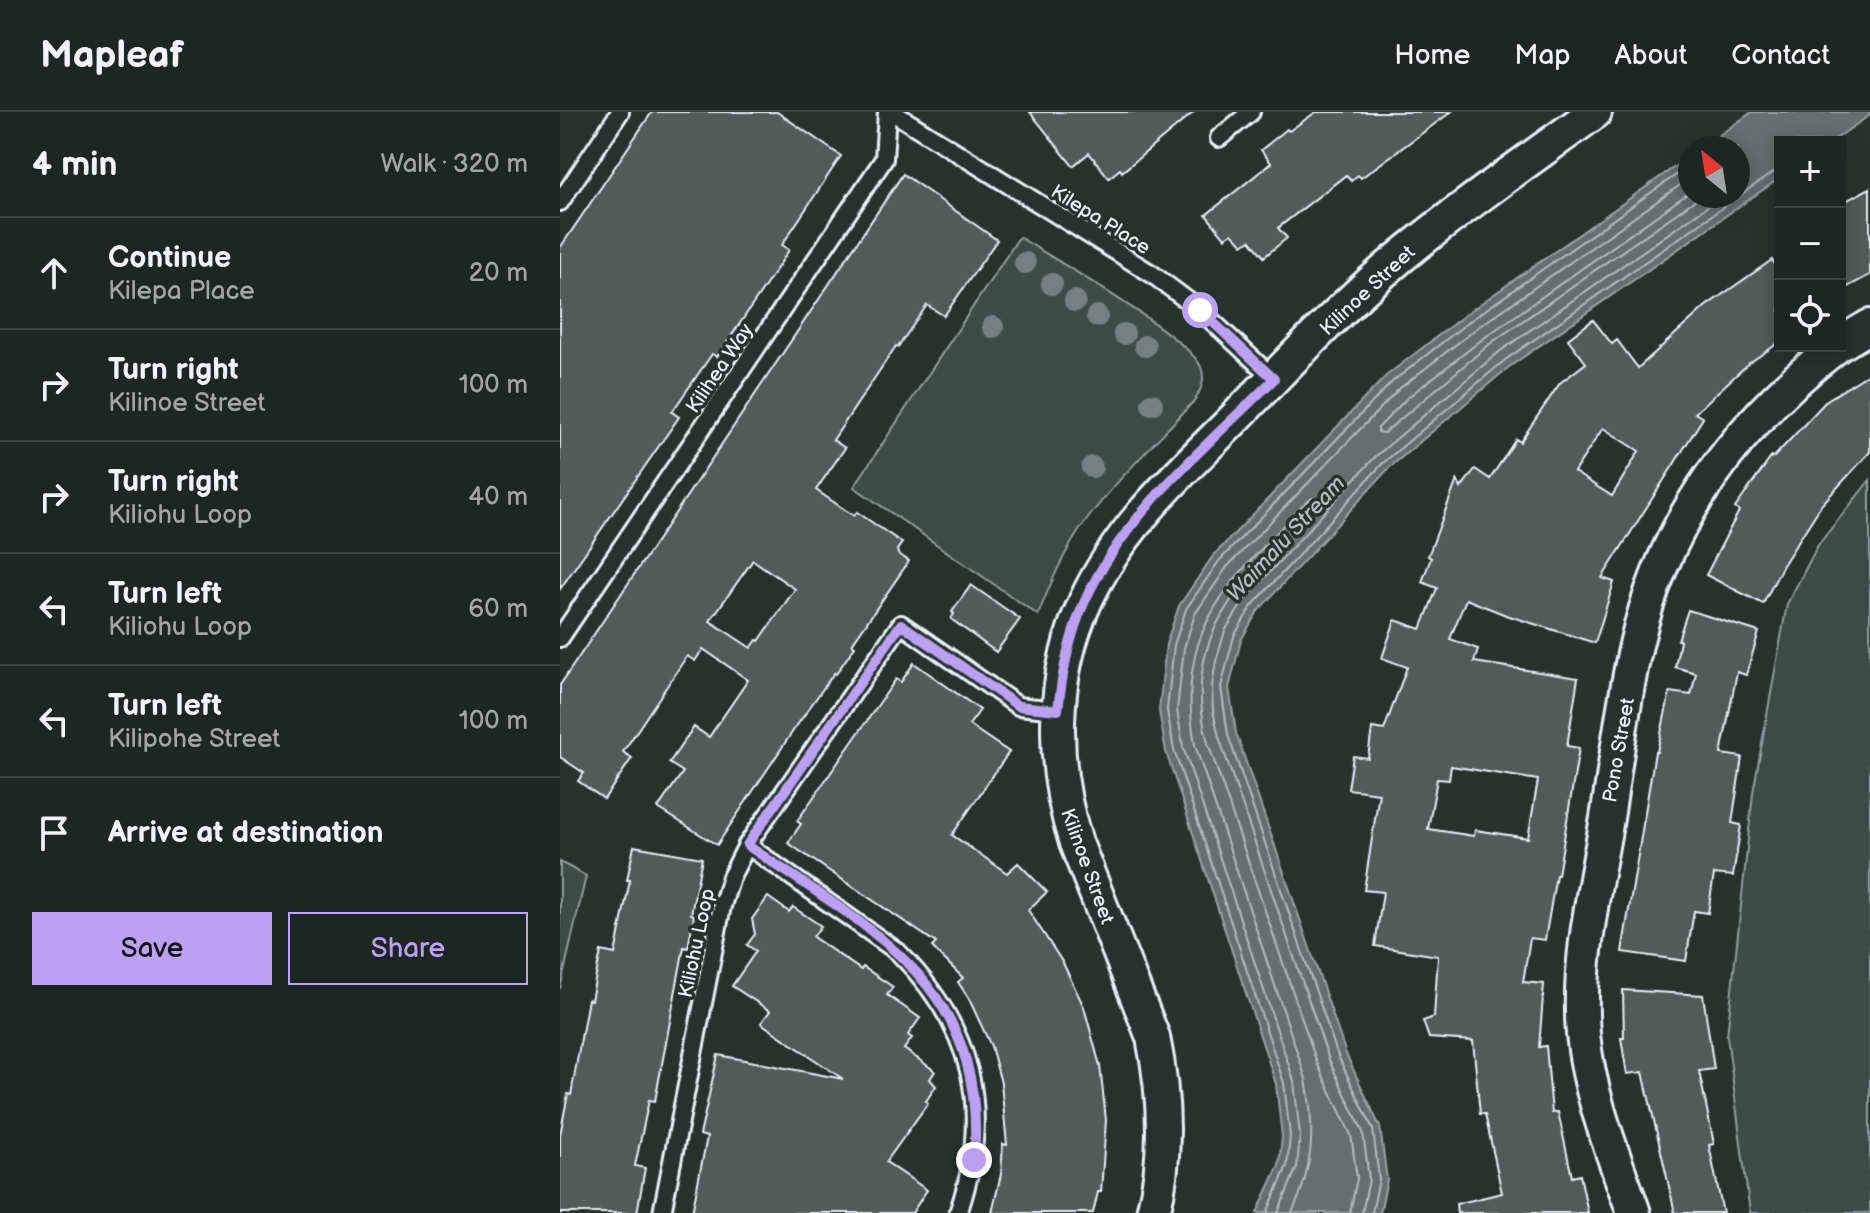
<!DOCTYPE html>
<meta charset="utf-8">
<style>
body{margin:0;font-family:"Balsamiq Sans",sans-serif;background:#29322f;color:#f1f3f6}
.controls{position:absolute;right:24px;top:24px;display:grid;overflow:hidden;border-radius:0px;box-shadow:0 4px 20px #0003}
.controls button{width:72px;height:72px;display:grid;place-items:center;padding:0;border:0;border-bottom:2px solid #3a4340;background:#1c2622;color:#f1f3f6;font:40px sans-serif}
.compass{position:absolute;left:1118px;top:24px;width:72px;height:72px;border-radius:50%;background:#1c2622;box-shadow:0 4px 20px #0003;rotate:330deg}
.stop{position:absolute;width:24px;height:24px;margin:-18px;border:6px solid #bca0f2;border-radius:50%;background:#fff}
.stop.end{background:#bca0f2;border-color:#fff;box-shadow:0 2px 8px #0008}
.list{margin:0;padding:0;list-style:none}
h2{display:flex;justify-content:space-between;align-items:center;height:104px;margin:0;padding:0 32px;font-size:34px}
h2 small{font-size:26px;font-weight:400;color:#a0a5a5}
.list li{display:grid;grid-template-columns:52px 1fr auto;gap:24px;align-items:center;box-sizing:border-box;height:112px;padding:0 32px;border-top:2px solid #3a4340}
.list b{display:block;font-size:30px;white-space:nowrap}
.list p{margin:0;font-size:26px;white-space:nowrap;color:#a0a5a5}
.list em{font-size:26px;font-style:normal;color:#a0a5a5}
.actions{display:flex;gap:16px;padding:24px 32px}
.actions a{flex:1;padding:18px 0;border:2px solid #bca0f2;border-radius:0px;text-align:center;font-size:28px;color:#bca0f2}
.actions .main{background:#bca0f2;color:#111}
.icon{flex:none;width:44px;height:44px;fill:none;stroke:currentColor;stroke-width:2;stroke-linecap:round;stroke-linejoin:round}
.map{position:relative;flex:none;width:1310px;height:1101px;overflow:hidden}
header{display:flex;align-items:center;gap:48px;box-sizing:border-box;height:112px;padding:0 40px;background:#1c2622;border-bottom:2px solid #3a4340}
header strong{font-size:38px}
nav{display:flex;gap:44px;margin-inline-start:auto;font-size:28px}
main{display:flex}
aside{flex:1;background:#1c2622}
.map>svg:first-child{display:block}
</style>
<header>
<strong>Mapleaf</strong>
<nav><a>Home</a><a>Map</a><a>About</a><a>Contact</a></nav>
</header>
<main>
<aside>
<h2>4 min<small>Walk · 320 m</small></h2>
<ul class="list">
<li><svg class="icon" aria-label="ahead" viewBox="0 0 24 24"><path d="M12 20V5M6 11l6-6 6 6"/></svg><div><b>Continue</b><p>Kilepa Place</p></div><em>20 m</em></li>
<li><svg class="icon" aria-label="right" viewBox="0 0 24 24"><path d="M7 20v-9h11M14 6l5 5-5 5"/></svg><div><b>Turn right</b><p>Kilinoe Street</p></div><em>100 m</em></li>
<li><svg class="icon" aria-label="right" viewBox="0 0 24 24"><path d="M7 20v-9h11M14 6l5 5-5 5"/></svg><div><b>Turn right</b><p>Kiliohu Loop</p></div><em>40 m</em></li>
<li><svg class="icon" aria-label="left" viewBox="0 0 24 24"><path d="M17 20v-9H6M10 6l-5 5 5 5"/></svg><div><b>Turn left</b><p>Kiliohu Loop</p></div><em>60 m</em></li>
<li><svg class="icon" aria-label="left" viewBox="0 0 24 24"><path d="M17 20v-9H6M10 6l-5 5 5 5"/></svg><div><b>Turn left</b><p>Kilipohe Street</p></div><em>100 m</em></li>
<li><svg class="icon" aria-label="arrive" viewBox="0 0 24 24"><path d="M6 21V4h12l-3 4 3 4H6"/></svg><div><b>Arrive at destination</b></div></li>
</ul>
<div class="actions"><a class="main">Save</a><a>Share</a></div>
</aside>
<div class="map">
<svg width="1310" height="1101" viewBox="0 0 1310 1101">
<rect width="100%" height="100%" fill="#26332d"/>
<filter id="ink" filterUnits="userSpaceOnUse"><feTurbulence type="fractalNoise" baseFrequency=".0125" numOctaves="2"/><feDisplacementMap in="SourceGraphic" scale="16" xChannelSelector="R" yChannelSelector="G"/><feConvolveMatrix kernelMatrix="1 2 1 2 8 2 1 2 1" color-interpolation-filters="sRGB"/></filter>
<g filter="url(#ink)">
<g fill="#3e4b47" stroke="#939ea0" stroke-width="2">
<path d="M459,125C494,147 628,224 641,255C646,268 641,278 634,289C598,328 558,366 526,409C505,437 491,470 478,503L294,375Z"/>
<path d="M1310,368V1101H1190L1167,924L1193,681L1227,492L1258,433Z"/>
<path d="M0,750L26,764L0,877Z"/>
</g>
<path fill="#636f6d" stroke="#98a3a5" stroke-width="2" d="M1192,0H1310V3L1271,30H1220V66L949,255L829,356L698,499L681,528L669,576L676,621L786,942L820,1015L827,1068L820,1101H697L719,1053L722,1025L716,972L606,640L599,599L606,532L619,494L653,444L826,264L906,202L1130,44V84H1178V36H1141Z"/>
<g fill="none" stroke-linecap="round" stroke-linejoin="round">
<g stroke="#b3bdc0" stroke-width="2">
<path d="M1130,80L924,226L847,286L818,316V320L824,321L931,231L1141,84"/>
<path d="M707,1101L727,1054L730,1024L724,971L614,638L607,598L614,533L626,497L659,449L832,270L911,208L1130,53"/>
<path d="M718,1101L737,1055L740,1024L734,969L623,635L617,598L624,536L635,502L667,455L839,277L917,216L1130,66"/>
<path d="M732,1101C754,1055 755,1017 746,967L635,633C619,540 646,494 709,429C723,415 736,397 752,386L756,388V392C687,468 618,518 648,631L757,951L791,1023L797,1066L790,1101"/>
<path d="M802,1101L809,1067L803,1020L769,948L659,625L653,599L652,574L656,549L665,519L685,487L816,344L939,240L1162,84"/>
<path d="M812,1101L819,1067L813,1017L778,944L668,623L661,575L674,524L692,494L823,351L945,248L1212,61L1220,60"/>
</g>
</g>
<g fill="#505c59" stroke="#e8f1f8" stroke-width="2" fill-rule="evenodd">
<path d="M92,0H217L281,44L222,133L229,138L204,176L157,245L152,242L112,300L119,305L0,477V136Z"/>
<path d="M470,0H634L562,60L560,57L549,66L529,41L513,54Z"/>
<path d="M756,0H891L801,66L798,63L791,69L786,63L718,116L727,126L704,145L690,128L683,133L672,121L665,126L646,103L711,51L701,38L727,17L729,19Z"/>
<path d="M343,62L437,128L384,204L367,193L338,235L336,234L273,328L285,336L256,378L294,404L297,400L342,431L337,438L338,442L349,449L292,532L295,534L276,562L274,561L233,619L157,733L98,696L123,660L109,651L134,615L149,625L188,568L143,537L135,549L127,544L63,640L72,646L44,687L18,669L24,661L0,645V573ZM193,448L235,477L199,529L197,528L191,536L150,509Z"/>
<path d="M1310,76V163L1280,179V92Z"/>
<path d="M1212,148L1220,160V230L1189,251L1135,301L1143,306L1042,466L1054,470L1035,531L946,503L906,487L890,527L918,537L914,550L1018,566L1007,634L1019,636L998,763H996L985,828L970,826L963,870L984,872L979,935L986,934L992,1001L998,1000L1012,1065L1020,1063L1028,1101H897L896,1092L942,1081L925,1002H920L913,929L869,926L863,909L874,905L878,844L815,834L823,780L804,778L819,681L788,677L793,644L808,646L812,616L824,618L847,555L822,546L835,508L861,517L877,476L862,470L871,446L868,444L897,368L901,376L915,357L930,367L956,327L960,330L1000,271L1026,251L1008,227L1033,208L1052,232L1057,228L1078,256L1146,194ZM1043,316L1079,339L1052,384L1014,360ZM891,654L978,668L968,726L915,718L914,724L868,717L877,667L889,668Z"/>
<path d="M1310,261V340L1262,392L1223,453L1203,492L1146,463L1179,399L1175,396L1212,344L1214,345L1267,288Z"/>
<path d="M411,473L460,507L436,540L391,507L394,502L392,500Z"/>
<path d="M1128,498L1199,520L1186,563L1177,560L1161,642L1182,645L1172,711L1181,713L1173,764L1154,762L1148,801L1134,799L1126,849L1062,840L1095,640H1097L1110,580L1131,583L1136,561L1115,555L1120,529L1118,528Z"/>
<path d="M354,551L420,598L409,613L449,640L392,723L447,761L458,751L487,780L468,798L503,851L524,895L540,954L546,1008L541,1080H538L533,1101H432L441,1062L443,1032L447,1033L441,971L431,934L409,887L398,870L403,866L372,835L376,831L228,731L241,712L237,709L281,646L336,567L341,570Z"/>
<path d="M74,734L142,746L131,802L134,803L128,836L124,835L95,989L89,988L75,1054L85,1056L77,1101H0V1023L8,982L11,983L28,887L31,888L41,839L55,842L70,768H67Z"/>
<path d="M208,785L229,800L233,795L261,814L253,825L301,858L303,855L333,875L327,883L360,906L348,923L352,926L344,937L375,959L370,967L376,974L366,989L368,991L326,1050L367,1078L352,1101H132L147,1025L140,1023L158,943L283,967L201,911L210,899L172,874L196,839L187,833L195,822L192,807Z"/>
<path d="M1063,878L1143,883L1154,957L1139,959L1154,1032L1149,1033L1163,1101H1115L1083,960L1067,962L1061,926H1064Z"/>
</g>
<g fill="none" stroke-linecap="round" stroke-linejoin="round">
<g stroke="#e8f1f8" stroke-width="22">
<g id="lane">
<path d="M332,0L592,162L640,198L714,267"/>
<path d="M659,26L691,0"/>
<path d="M0,90L60,0"/>
<path d="M0,526L324,47L327,0"/>
<path d="M187,733L338,840C414,916 433,1000 398,1101"/>
<path d="M102,1101L162,794L171,765L187,733L341,512L458,594L498,598"/>
</g>
</g>
<g stroke="#e8f1f8" stroke-width="38">
<g id="street">
<path d="M1280,232L1310,214"/>
<path d="M593,1101C608,1043 605,984 593,925L516,731C491,653 490,564 526,488C559,417 616,365 670,311C731,249 791,183 859,130C916,84 976,43 1035,0"/>
<path d="M1074,1101C1053,1042 1029,984 1023,922C1017,849 1035,777 1047,706C1056,649 1063,590 1076,533C1104,410 1178,310 1277,234"/>
</g>
</g>
<use href="#lane" stroke="#26332d" stroke-width="16"/>
<use href="#street" stroke="#26332d" stroke-width="32"/>
</g>
<g fill="#758080">
<circle cx="465" cy="151" r="11"/>
<circle cx="492" cy="172" r="11"/>
<circle cx="515" cy="189" r="11"/>
<circle cx="537" cy="204" r="11"/>
<circle cx="433" cy="215" r="11"/>
<circle cx="564" cy="222" r="11"/>
<circle cx="585" cy="234" r="11"/>
<circle cx="592" cy="292" r="11"/>
<circle cx="532" cy="355" r="11"/>
</g>
</g>
<g fill="none" stroke-linecap="round" stroke-linejoin="round" filter="url(#ink)">
<path stroke="#bca0f2" stroke-width="10" d="M414,1048C428,871 314,821 187,733L341,512L458,594L498,598C502,561 509,525 524,491C564,401 646,335 714,267L640,198"/>
</g>
<g text-anchor="middle" stroke-width="7" stroke-linejoin="round" paint-order="stroke">
<g font-size="20" fill="#e8f1f8" stroke="#26332d">
<text transform="translate(541 107) rotate(32)" y="7">Kilepa Place</text>
<text transform="translate(807 178) rotate(-43)" y="7">Kilinoe Street</text>
<text transform="translate(159 256) rotate(-56)" y="7">Kilihea Way</text>
<text transform="translate(1058 638) rotate(-80)" y="7">Pono Street</text>
<text transform="translate(528 754) rotate(70)" y="7">Kilinoe Street</text>
<text transform="translate(136 831) rotate(-78)" y="7">Kiliohu Loop</text>
</g>
<g font-size="22" font-style="italic" fill="#b3bdc0" stroke="#26332d">
<text transform="translate(725 426) rotate(-47)" y="8">Waimalu Stream</text>
</g>
</g>
</svg>
<div class="controls">
<button>+</button>
<button>−</button>
<button><svg class="icon" aria-label="locate" viewBox="0 0 24 24"><circle cx="12" cy="12" r="6"/><path d="M12 2v4M12 18v4M2 12h4M18 12h4"/></svg></button>
</div>
<svg class="compass" viewBox="-18 -18 36 36"><path d="M0-13l5 13h-10z" fill="#e53935"/><path d="M0 13l5-13h-10z" fill="#a0a5a5"/></svg>
<div class="stop" style="left:640px;top:198px"></div>
<div class="stop end" style="left:414px;top:1048px"></div>
</div>
</main>
